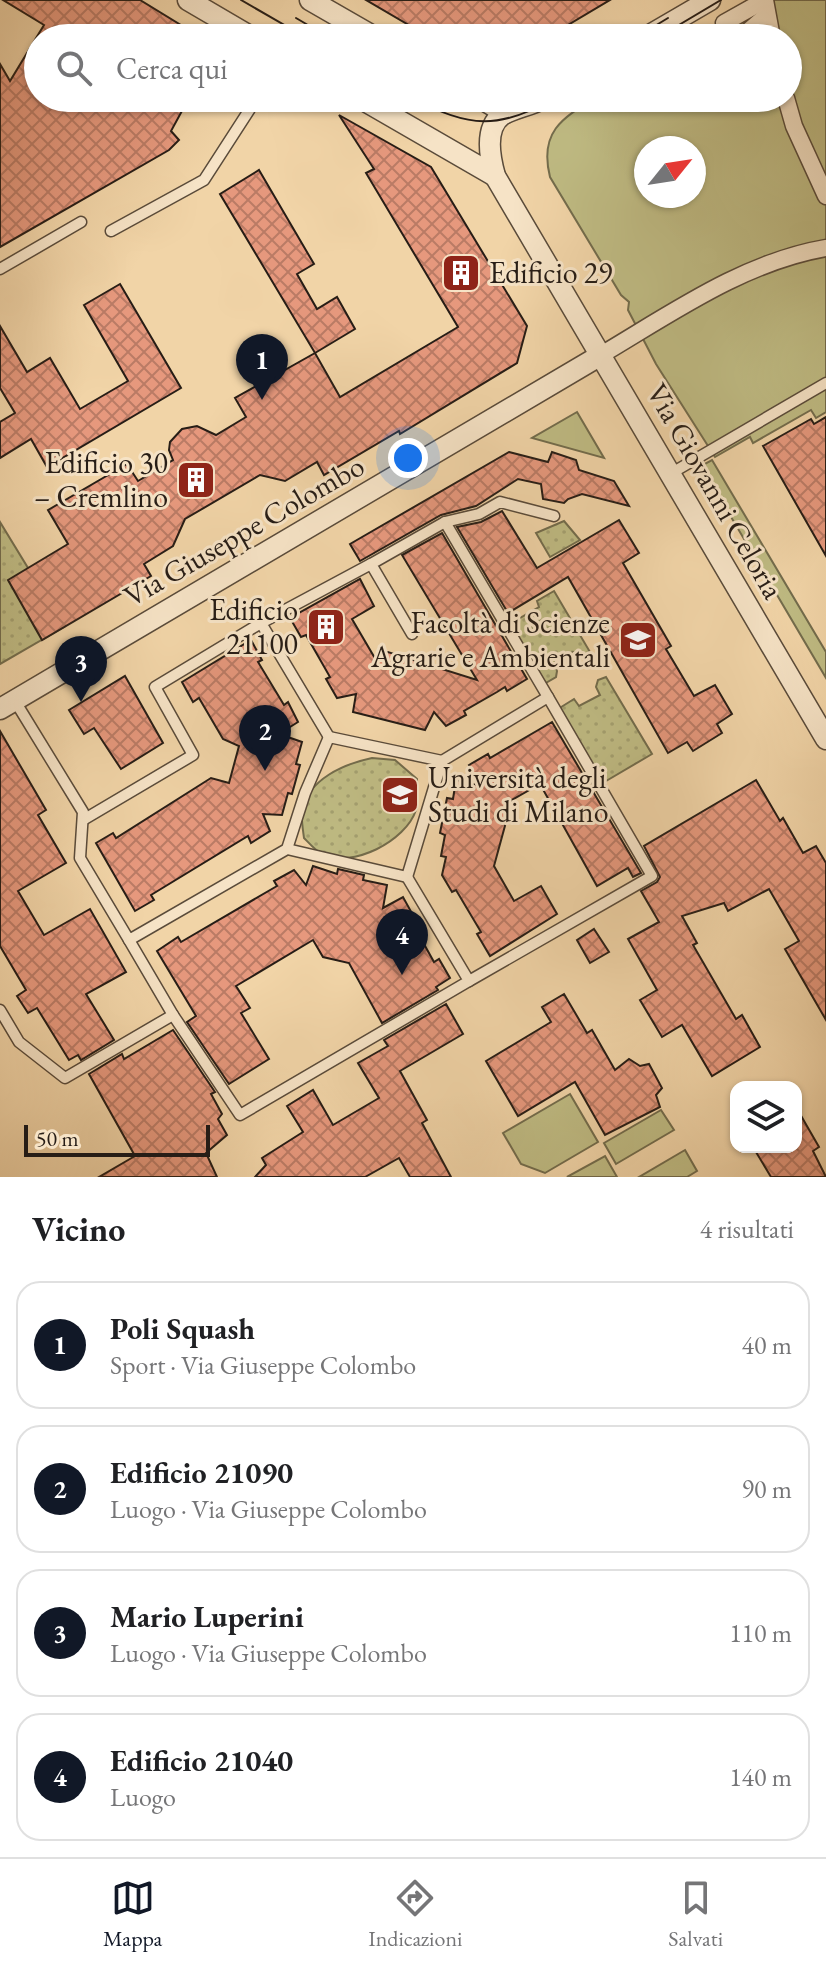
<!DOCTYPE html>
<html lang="it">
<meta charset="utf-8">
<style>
body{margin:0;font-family:"EB Garamond",serif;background:#f2f2f2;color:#202124}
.controls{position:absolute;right:24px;bottom:24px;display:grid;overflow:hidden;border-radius:16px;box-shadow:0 2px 6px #0004}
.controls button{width:72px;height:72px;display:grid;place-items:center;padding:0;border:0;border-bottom:2px solid #e0e0e0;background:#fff;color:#202124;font:40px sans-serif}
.compass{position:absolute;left:634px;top:136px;width:72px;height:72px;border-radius:50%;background:#fff;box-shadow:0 2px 6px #0004;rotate:60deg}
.scale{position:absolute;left:24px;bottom:20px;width:186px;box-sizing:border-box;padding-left:8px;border:4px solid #271d16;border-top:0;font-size:22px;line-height:28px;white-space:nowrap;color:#271d16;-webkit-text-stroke:6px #f6e3c6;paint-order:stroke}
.you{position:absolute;left:408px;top:458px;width:28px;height:28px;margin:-20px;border:6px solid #fff;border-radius:50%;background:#1a73e8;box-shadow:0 0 0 12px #1a73e833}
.badge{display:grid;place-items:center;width:52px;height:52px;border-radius:50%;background:#111827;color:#fff;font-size:26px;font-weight:700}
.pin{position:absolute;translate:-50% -66px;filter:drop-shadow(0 2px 4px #0008)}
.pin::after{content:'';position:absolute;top:42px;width:28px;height:24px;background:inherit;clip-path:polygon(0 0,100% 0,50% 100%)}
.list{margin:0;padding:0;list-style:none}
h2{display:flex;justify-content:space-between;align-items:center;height:104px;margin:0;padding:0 32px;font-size:34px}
h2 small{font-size:26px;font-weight:400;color:#757577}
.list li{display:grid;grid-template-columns:52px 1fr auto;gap:24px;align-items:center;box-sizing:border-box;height:128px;margin:0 16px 16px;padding:0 16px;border:2px solid #e0e0e0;border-radius:24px}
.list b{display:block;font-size:30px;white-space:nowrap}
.list p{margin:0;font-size:26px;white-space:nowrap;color:#757577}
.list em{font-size:26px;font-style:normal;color:#757577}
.icon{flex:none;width:44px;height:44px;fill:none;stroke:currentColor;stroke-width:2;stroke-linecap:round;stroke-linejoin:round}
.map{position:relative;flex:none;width:826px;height:1177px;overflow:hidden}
.search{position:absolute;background:#fff;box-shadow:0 2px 6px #0004;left:24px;right:24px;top:24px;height:88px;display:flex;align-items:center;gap:20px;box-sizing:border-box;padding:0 28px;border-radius:44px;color:#757577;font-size:30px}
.sheet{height:680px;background:#fff}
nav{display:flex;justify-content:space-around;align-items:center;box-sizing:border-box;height:112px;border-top:2px solid #e0e0e0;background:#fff;font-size:22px;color:#757577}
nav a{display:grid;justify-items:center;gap:4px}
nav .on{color:#111827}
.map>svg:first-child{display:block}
</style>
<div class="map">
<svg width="826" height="1177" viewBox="0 0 826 1177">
<defs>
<pattern id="garden-dots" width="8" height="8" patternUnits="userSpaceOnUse" patternTransform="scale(2)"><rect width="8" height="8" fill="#bfbb83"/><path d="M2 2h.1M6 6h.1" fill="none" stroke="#a4a070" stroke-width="1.8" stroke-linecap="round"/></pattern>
<pattern id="building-cross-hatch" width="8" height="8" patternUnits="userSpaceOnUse" patternTransform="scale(2)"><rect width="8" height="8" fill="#e6987d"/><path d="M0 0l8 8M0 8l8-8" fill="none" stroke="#ba7b65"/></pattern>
</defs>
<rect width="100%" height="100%" fill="#f1d4a7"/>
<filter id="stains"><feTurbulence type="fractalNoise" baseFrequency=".0025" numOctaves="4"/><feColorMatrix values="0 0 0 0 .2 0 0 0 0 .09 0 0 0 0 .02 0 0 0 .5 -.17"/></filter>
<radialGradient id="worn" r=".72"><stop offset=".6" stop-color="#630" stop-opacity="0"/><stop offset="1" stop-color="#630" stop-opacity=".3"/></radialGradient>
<g fill="#bfbb83" stroke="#736c4c" stroke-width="2" fill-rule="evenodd">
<path d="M765,0H826V412L816,418L811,410L753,443L750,437L715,457L656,364L628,310L629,302L621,295L550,177C539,133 561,118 596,98H788V38H699ZM646,148H694V196H646Z"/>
<path d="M577,412L604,458L532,438Z"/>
<path d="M712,460L826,652V678L701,466Z"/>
<path d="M570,1094L598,1142L545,1173L521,1164L503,1133Z"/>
<path d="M661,1110L674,1130L616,1164L604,1143Z"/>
<path d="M685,1150L697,1171L687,1177H639Z"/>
<path d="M605,1156L617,1177H567Z"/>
</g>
<g fill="url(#garden-dots)" stroke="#736c4c" stroke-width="2">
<path d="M564,521L580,540L550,557L536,533Z"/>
<path d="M0,522L64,627L0,664Z"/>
<path d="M554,591L590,652L578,658L573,652L554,663L557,671L556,677L544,684L508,625L539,607L537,601Z"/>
<path d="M606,677L652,754L601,784L558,709L574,699L579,706L600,695L596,687L598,680Z"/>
<path d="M372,758L395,760L417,779C417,788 419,802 416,810C406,841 352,869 322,854C316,851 309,843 304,838C303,830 301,819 302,811C308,779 344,764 372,758Z"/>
</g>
<g fill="url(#building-cross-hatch)" stroke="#271d16" stroke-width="2">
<path d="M3,0H140L202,38H38V98H189L171,131L179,140L169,150L0,247V64L10,81L44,25Z"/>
<path d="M366,0H610L546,38H431Z"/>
<path d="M339,115L431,167L527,326L517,363L400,434L399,431L324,475L317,462L285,481L260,475L185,519L173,546L144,564L151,576L42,640L8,580L68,544L48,510L127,464L138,481L173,460L169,450L170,442L182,429L197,426L216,435L246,417L235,398L315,353L340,397L458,327L366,173L374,169Z"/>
<path d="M259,170L314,264L297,274L317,309L337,297L355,329L315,353L220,194Z"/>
<path d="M120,284L181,388L47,467L31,439L0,458V422L15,413L0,388V326L27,372L50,358L80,409L128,381L84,305Z"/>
<path d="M826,417V556L763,446L811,419L814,424Z"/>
<path d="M509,452L548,462L552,452L576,460L579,470L614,481L629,506L582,494L568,499L564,503L543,499L541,484L518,479L476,506L441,515L360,561L350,544Z"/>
<path d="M502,511L537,568L619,520L639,553L623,563L671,646L666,649L694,696L715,685L732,714L717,724L722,733L693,751L687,742L668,753L568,577L508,613L457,527L481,522Z"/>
<path d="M442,533L527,679L507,691L505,687L497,692L464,711L466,715L446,726L434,712L425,730L353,712L356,694L337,698L326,679L330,677L306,635L301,637L290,618L360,579L374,606L352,619L376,660L388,652L477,680L402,555Z"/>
<path d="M251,640L262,660L258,662L284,705L288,702L298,722L279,734L302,742L296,764L300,765L292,794L288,793L282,815L263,814L270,831L251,843L248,836L151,895L154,900L135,911L96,843L113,833L116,838L211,778L229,783L239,746L223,739L199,698L193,702L182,682Z"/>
<path d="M125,676L163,743L121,769L94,728L84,734L69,710Z"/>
<path d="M552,722L641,873L633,877L628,868L597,886L540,784L512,800L494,866L514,901L541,886L557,914L490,956L477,934L481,932L456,890L452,892L442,875L446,857L441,856L445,835L440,833L447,798L453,799L456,780L481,786L469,765L488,754L490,758Z"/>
<path d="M0,731L46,810L38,815L66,863L18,891L44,935L90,909L126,972L86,994L114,1040L81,1060L78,1055L69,1060L37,1008L28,1013L17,996L26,990L0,946Z"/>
<path d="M756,780L780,821L783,818L803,853L816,846L826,863V1020L785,949L799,941L769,889L728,911L724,903L682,916L697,943L693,945L736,1019L742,1015L760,1047L712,1076L682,1025L662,1037L640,1000L657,990L628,939L659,922L641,891L657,882L660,877L644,846Z"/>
<path d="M313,866L337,874L338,869L364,875L363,880L387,885L383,908L403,897L414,917L410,919L434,962L439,959L450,978L436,987L438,990L382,1023L349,963L323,957L313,940L236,986L250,1008L241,1013L269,1059L229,1084L187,1022L196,1016L157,951L178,937L181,942L277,886L274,881L294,870L306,885Z"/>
<path d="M594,929L609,952L590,963L577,940Z"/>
<path d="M564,994L587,1033L592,1030L615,1070L629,1059L640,1066L649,1064L662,1088L656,1095L660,1107L605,1135L575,1082L518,1116L486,1061L551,1022L542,1007Z"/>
<path d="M446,1004L463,1034L400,1071L427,1120L422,1123L451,1177H410L399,1158L365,1177H255L266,1165L262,1158L303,1132L287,1106L313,1090L333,1125L379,1098L358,1063L388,1046L384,1040Z"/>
<path d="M173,1030L215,1092L211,1094L222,1114L218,1119L227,1135L206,1153L217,1177H99L135,1156L89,1074L122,1054L124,1059Z"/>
<path d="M796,1107L819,1147L813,1151L826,1177H771L753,1147H796Z"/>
</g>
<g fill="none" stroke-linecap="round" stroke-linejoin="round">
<g stroke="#5a4b3a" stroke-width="13">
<g id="service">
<path d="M111,231L204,180L257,98"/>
<path d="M0,269L81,222"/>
<path d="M670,474L826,383"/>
<path d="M445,522L548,697"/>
<path d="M412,634L371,564L445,522L479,514L500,502L554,516"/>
<path d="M15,701L83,812L80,858L129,940L287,849L407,877L442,761L329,737L305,793L287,849"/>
<path d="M329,737L261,623L371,564"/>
<path d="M442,761L548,697L652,876L469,981"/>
<path d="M83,820L193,755L155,687L261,623"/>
<path d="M129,940L173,1015L240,1115L469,981L407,877"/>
<path d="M0,1010L19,1042L65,1078L173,1015"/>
</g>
</g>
<g stroke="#5a4b3a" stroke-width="19">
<g id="pedestrian">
<path d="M765,0L772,38"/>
<path d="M724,23L765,0"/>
<path d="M745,34L767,15"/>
<path d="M786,98L794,126L826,196"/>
<path d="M601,355C672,313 744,262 826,248"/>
</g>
</g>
<g stroke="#5a4b3a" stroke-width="23">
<g id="minor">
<path d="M188,0L253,38"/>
<path d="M310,0L376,38"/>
<path d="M645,38L710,0"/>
<path d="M360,98L495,176"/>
<path d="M480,98L505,113"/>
<path d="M544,98C532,105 511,109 502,115C484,128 490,158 495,176L826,739"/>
<path d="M0,709L601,355"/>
</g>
</g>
<use href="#service" stroke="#f6e3c6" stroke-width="10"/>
<use href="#pedestrian" stroke="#f6e3c6" stroke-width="16"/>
<use href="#minor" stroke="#f6e3c6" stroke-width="20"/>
<g stroke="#271d16" stroke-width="2">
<path d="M241,0L307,38"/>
<path d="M296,18L330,38"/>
<path d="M635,38L668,18"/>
<path d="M657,38L721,0"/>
<path d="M413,98C467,128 500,130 555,98"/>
</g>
</g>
<defs>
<g id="building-square" transform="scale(2)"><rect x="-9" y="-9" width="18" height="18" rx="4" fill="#8f2418" stroke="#f6e3c6"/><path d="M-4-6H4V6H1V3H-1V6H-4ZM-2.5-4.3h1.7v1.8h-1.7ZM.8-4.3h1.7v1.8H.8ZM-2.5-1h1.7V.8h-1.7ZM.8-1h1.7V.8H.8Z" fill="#fff"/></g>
<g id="university-square" transform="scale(2)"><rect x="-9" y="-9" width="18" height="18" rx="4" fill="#8f2418" stroke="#f6e3c6"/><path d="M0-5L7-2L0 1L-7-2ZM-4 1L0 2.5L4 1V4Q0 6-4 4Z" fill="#fff"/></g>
</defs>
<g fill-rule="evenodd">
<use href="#building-square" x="461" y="273"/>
<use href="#building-square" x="196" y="480"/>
<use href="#building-square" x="326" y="627"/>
<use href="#university-square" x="638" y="640"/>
<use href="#university-square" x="400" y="795"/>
</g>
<g text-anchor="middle" stroke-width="6" stroke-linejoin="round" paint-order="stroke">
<g font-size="30" fill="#271d16" stroke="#f6e3c6" text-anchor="end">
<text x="489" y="283" text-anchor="start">Edificio 29</text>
<text x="168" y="473">Edificio 30<tspan x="168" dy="34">– Cremlino</tspan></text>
<text x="298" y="620">Edificio<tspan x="298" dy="34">21100</tspan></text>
<text x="610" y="633">Facoltà di Scienze<tspan x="610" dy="34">Agrarie e Ambientali</tspan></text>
<text x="428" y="788" text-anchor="start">Università degli<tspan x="428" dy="34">Studi di Milano</tspan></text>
</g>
<g font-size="30" fill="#271d16" stroke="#f6e3c6">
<text transform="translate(715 491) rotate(60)" y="10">Via Giovanni Celoria</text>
<text transform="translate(244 531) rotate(-30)" y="10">Via Giuseppe Colombo</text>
</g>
</g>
<rect width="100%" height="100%" filter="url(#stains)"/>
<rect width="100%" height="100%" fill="url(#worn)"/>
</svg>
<div class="controls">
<button><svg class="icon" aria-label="layers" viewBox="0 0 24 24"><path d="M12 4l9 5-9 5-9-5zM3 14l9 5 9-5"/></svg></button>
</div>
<svg class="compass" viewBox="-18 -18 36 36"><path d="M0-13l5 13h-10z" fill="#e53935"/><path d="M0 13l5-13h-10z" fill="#757577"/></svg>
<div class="scale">50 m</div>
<div class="you"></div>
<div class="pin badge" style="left:262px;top:400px">1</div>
<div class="pin badge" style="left:265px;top:771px">2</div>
<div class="pin badge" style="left:81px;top:702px">3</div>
<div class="pin badge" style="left:402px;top:975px">4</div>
<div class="search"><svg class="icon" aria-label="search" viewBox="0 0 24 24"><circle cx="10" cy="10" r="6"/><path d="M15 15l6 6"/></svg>Cerca qui</div>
</div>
<section class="sheet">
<h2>Vicino<small>4 risultati</small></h2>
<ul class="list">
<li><span class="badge">1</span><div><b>Poli Squash</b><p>Sport · Via Giuseppe Colombo</p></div><em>40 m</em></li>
<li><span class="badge">2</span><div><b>Edificio 21090</b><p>Luogo · Via Giuseppe Colombo</p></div><em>90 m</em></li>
<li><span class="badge">3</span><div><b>Mario Luperini</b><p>Luogo · Via Giuseppe Colombo</p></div><em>110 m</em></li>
<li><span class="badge">4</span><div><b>Edificio 21040</b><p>Luogo</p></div><em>140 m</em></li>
</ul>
</section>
<nav>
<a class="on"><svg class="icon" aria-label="map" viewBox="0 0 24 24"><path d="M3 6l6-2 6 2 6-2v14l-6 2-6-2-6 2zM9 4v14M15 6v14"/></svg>Mappa</a>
<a><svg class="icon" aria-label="directions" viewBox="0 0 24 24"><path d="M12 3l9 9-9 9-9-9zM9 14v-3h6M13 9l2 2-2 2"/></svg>Indicazioni</a>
<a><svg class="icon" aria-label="saved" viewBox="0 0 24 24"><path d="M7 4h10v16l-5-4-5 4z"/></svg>Salvati</a>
</nav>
